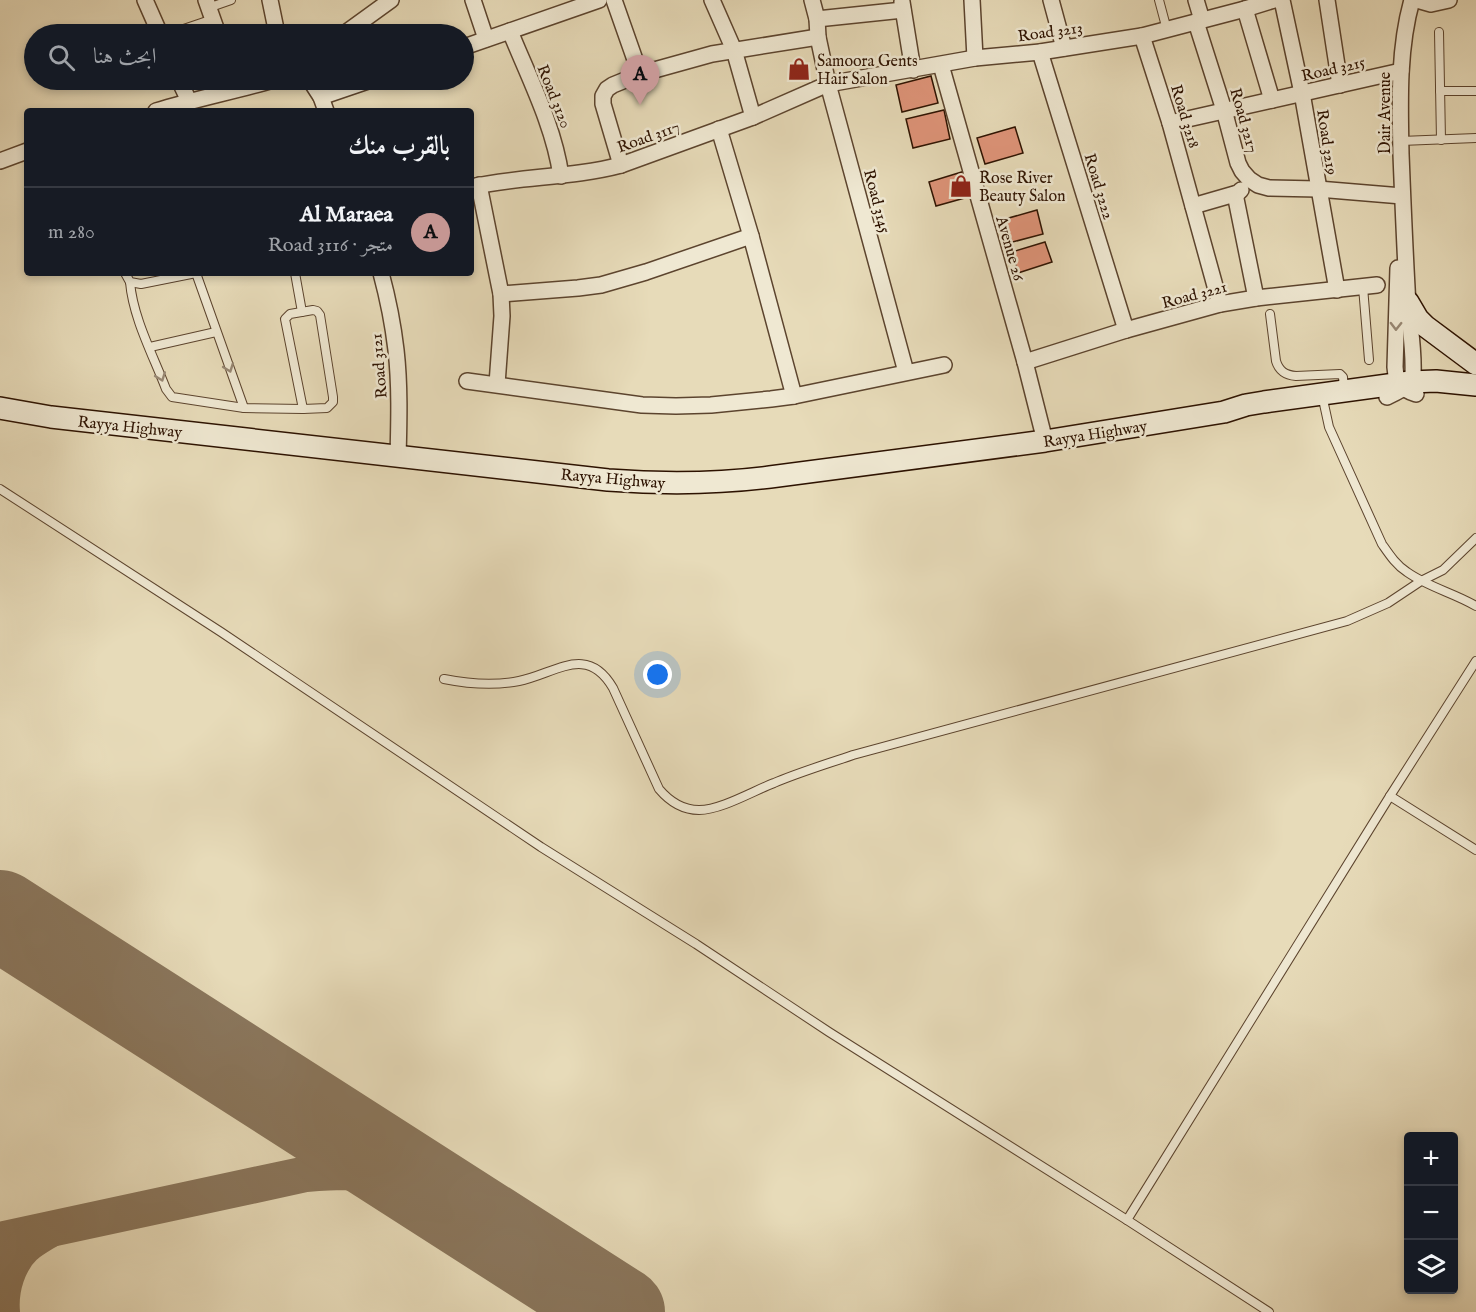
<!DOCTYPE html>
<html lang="ar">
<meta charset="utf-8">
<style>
body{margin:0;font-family:"IM FELL English",Amiri,serif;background:#20242c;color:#f1f3f6;direction:rtl}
.controls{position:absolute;right:18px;bottom:18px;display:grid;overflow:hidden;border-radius:6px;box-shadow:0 3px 9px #0003}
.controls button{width:54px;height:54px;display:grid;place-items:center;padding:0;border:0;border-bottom:2px solid #363941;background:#171b24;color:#f1f3f6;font:30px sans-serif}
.you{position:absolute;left:658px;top:675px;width:21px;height:21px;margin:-15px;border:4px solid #fff;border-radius:50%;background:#1a73e8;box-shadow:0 0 0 9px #1a73e833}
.badge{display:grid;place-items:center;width:39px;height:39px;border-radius:50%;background:#c59692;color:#111;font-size:20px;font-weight:700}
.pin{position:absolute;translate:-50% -50px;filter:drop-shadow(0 2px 3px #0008)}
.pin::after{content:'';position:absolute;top:32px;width:21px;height:18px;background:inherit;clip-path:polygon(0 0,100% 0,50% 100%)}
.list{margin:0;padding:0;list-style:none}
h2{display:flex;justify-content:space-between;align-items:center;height:78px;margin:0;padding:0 24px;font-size:26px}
h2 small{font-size:20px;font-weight:400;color:#9ea1a6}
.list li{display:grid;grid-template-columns:39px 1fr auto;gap:18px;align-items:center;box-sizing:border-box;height:90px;padding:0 24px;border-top:2px solid #363941}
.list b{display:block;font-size:22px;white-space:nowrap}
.list p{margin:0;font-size:20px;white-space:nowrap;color:#9ea1a6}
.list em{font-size:20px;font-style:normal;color:#9ea1a6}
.icon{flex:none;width:33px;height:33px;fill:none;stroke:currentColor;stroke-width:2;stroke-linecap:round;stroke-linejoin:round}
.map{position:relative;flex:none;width:1476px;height:1312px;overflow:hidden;direction:ltr}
.search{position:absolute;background:#171b24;box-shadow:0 3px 9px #0003;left:24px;top:24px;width:450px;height:66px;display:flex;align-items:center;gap:15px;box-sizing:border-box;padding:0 21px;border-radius:33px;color:#9ea1a6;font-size:22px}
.panel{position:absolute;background:#171b24;box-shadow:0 3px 9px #0003;left:24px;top:108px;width:450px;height:168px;border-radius:6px;direction:rtl}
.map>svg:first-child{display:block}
</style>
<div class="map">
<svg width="1476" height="1312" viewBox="0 0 1476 1312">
<rect width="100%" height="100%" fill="#e7dbb9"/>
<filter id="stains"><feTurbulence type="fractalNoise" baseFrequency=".00333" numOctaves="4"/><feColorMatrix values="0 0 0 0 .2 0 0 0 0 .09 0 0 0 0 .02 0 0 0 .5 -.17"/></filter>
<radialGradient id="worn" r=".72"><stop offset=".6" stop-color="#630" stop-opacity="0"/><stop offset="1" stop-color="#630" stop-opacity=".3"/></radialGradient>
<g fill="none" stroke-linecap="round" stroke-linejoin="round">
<g stroke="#8a765c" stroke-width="36">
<path d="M0,1240L306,1174C319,1173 332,1172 344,1172C376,1174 406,1184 436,1194"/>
<path d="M2,1312C0,1289 8,1262 25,1246C32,1240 41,1235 49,1230"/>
</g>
<path stroke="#8a765c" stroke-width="90" d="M0,915L620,1312"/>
</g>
<g fill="#df9479" stroke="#2d1200" stroke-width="1.5">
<path d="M931,76L938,103L902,112L896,85Z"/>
<path d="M944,110L950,139L913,148L906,119Z"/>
<path d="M1015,127L1023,153L985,164L977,138Z"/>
<path d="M965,171L972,196L936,206L929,182Z"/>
<path d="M1037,210L1043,234L1005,244L998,221Z"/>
<path d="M1045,242L1052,262L1018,273L1012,252Z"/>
</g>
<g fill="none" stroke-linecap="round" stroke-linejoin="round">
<g stroke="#5c442e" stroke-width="10">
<g id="service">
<path d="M1159,0L1167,30"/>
<path d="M208,8L231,0"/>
<path d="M1439,32L1441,140"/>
<path d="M169,34L213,19"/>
<path d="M1440,91H1476"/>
<path d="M1401,141L1476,138"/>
<path d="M125,273L130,282L141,284L196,273"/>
<path d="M196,273L244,408"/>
<path d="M295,273L302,312"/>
<path d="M130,282C133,318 153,355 166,389L172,397L244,408L303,409"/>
<path d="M1363,287L1369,360"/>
<path d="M313,310L317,311L320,315L333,397V402L327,408L303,409L285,319L290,314Z"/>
<path d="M1270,314L1276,361C1279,371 1285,375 1296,376L1340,374L1343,377L1344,389"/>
<path d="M150,347L216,332"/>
<path d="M1324,404L1329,427L1382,544C1389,554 1396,565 1407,572C1428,587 1454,593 1476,606"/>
<path d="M0,489L221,632L541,847L696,944L829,1032L1127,1220L1269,1312"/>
<path d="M444,679C469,684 494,686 519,681C555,674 587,643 613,688L659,789C670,802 682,810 699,810C721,810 753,791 774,783C800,772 827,764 853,755L1347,621L1388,603L1421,581L1443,570L1476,538"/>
<path d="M1390,796L1476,850"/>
<path d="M1127,1220L1390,796L1476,661"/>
</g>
</g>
<g stroke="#5c442e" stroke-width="18">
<g id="minor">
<path d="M145,0L160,34"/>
<path d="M206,0L218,34"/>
<path d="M270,0L277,34"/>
<path d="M473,0L486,39"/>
<path d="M614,0L640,74"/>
<path d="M712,0L734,50L753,117"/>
<path d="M812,0L817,19L818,37L828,84L906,372"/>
<path d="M972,0L975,58"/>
<path d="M1051,0L1064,48"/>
<path d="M1196,0L1202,20"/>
<path d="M1282,0L1302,93L1337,290"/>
<path d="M1327,0L1340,85"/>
<path d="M1417,0L1431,4L1449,0"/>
<path d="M902,2L913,70"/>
<path d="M1245,9L1272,100"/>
<path d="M817,19L903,10"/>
<path d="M1196,22L1224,110L1238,163L1242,171L1249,179L1258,185L1269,188L1318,189L1402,196"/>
<path d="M510,31C529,78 554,126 561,176"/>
<path d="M344,34L391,0"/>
<path d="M1142,36L1170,123L1220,304"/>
<path d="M464,47L599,0"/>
<path d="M1040,52L1126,330"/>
<path d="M941,65L1025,362L1045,441"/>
<path d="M179,80L189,101"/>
<path d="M310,80L321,97L326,111"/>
<path d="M321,97L371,80"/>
<path d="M156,111C195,99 235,91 273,80"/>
<path d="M1170,123L1401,71"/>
<path d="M719,129L751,236L794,396"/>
<path d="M0,161L27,151"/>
<path d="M621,165L603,104V96L607,89L613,85L640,74L712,54L818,37"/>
<path d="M479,185L501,294L502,316L497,384"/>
<path d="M471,187C521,176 572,178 621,165L753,117L828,84L975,58L1040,52L1142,36L1245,9L1274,0"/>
<path d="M1235,194L1256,298"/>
<path d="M1193,206L1238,193L1241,190"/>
<path d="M1398,268L1395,367C1396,383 1401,389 1416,394"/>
<path d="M381,273C388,299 393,324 396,350C400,385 399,421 398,457"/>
<path d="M501,294L578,288L601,285L646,272L751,236"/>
<path d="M1025,362L1126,330L1220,304L1256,298L1377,285"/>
<path d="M467,381L642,405L676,406L711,405L771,399L794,396L944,365"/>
<path d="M1387,397C1399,391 1410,387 1413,373C1414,351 1410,327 1408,305C1405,255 1403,205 1401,154C1400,104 1398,49 1412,0"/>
</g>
</g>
<g stroke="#2d1200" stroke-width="24">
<g id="secondary">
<path d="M1408,302L1418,319L1425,326L1476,364"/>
<path d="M0,408L51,417L608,480C662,484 715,484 770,477L1045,441L1224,412L1246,405L1264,402L1410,382L1436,381L1476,385"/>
</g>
</g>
<use href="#service" stroke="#efe8d2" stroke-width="8"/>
<use href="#minor" stroke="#efe8d2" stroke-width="15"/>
<use href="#secondary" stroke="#efe8d2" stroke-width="21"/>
</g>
<defs><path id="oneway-chevron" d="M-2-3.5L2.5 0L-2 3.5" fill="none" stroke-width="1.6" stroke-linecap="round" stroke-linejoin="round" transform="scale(1.5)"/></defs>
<g stroke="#988874">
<use href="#oneway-chevron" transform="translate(1396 326) rotate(91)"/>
<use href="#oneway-chevron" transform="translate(229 368) rotate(70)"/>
<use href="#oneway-chevron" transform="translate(161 377) rotate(69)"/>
</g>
<defs>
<g id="shop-bare" transform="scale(1.8)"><path d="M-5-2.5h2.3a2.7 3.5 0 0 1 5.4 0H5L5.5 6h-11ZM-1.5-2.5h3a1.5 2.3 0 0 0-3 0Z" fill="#8f2418" stroke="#efe8d2" stroke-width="2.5" paint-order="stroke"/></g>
</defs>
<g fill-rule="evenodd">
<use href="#shop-bare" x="799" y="69"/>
<use href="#shop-bare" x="961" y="186"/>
</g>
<g text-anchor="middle" stroke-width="5" stroke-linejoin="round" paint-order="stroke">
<g font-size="16" fill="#2d1200" stroke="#efe8d2">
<text transform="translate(1050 31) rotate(-8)" y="6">Road 3213</text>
<text transform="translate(1333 68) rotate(-13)" y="6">Road 3215</text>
<text transform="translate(555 96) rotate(68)" y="6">Road 3120</text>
<text transform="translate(1384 113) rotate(-90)" y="6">Dair Avenue</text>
<text transform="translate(1186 116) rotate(73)" y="6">Road 3218</text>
<text transform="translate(1245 120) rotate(74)" y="6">Road 3217</text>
<text transform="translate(648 136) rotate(-20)" y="6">Road 3117</text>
<text transform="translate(1328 142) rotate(81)" y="6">Road 3219</text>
<text transform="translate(1100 186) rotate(73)" y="6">Road 3222</text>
<text transform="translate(878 201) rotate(75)" y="6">Road 3145</text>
<text transform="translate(1011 248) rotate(74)" y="6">Avenue 26</text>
<text transform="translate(1194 294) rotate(-15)" y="6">Road 3221</text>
<text transform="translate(378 366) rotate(-95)" y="6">Road 3121</text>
<text transform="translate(130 426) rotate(6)" y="6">Rayya Highway</text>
<text transform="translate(1095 433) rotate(-9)" y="6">Rayya Highway</text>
<text transform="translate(613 478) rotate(5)" y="6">Rayya Highway</text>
</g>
<g font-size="16" fill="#2d1200" stroke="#efe8d2" text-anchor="start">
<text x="817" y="66">Samoora Gents<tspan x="817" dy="18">Hair Salon</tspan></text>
<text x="979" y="183">Rose River<tspan x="979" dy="18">Beauty Salon</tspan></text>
</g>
</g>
<rect width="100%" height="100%" filter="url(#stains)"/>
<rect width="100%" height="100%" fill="url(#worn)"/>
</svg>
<div class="controls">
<button>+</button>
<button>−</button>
<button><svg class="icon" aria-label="layers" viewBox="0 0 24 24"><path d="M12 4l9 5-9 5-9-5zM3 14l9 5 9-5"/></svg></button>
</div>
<div class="you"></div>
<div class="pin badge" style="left:640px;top:105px">A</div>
<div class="search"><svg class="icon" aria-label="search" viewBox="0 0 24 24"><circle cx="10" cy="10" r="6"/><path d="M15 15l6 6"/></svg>ابحث هنا</div>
<section class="panel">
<h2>بالقرب منك<small></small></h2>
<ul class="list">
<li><span class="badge">A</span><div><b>Al Maraea</b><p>متجر · Road 3116</p></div><em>280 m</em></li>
</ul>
</section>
</div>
